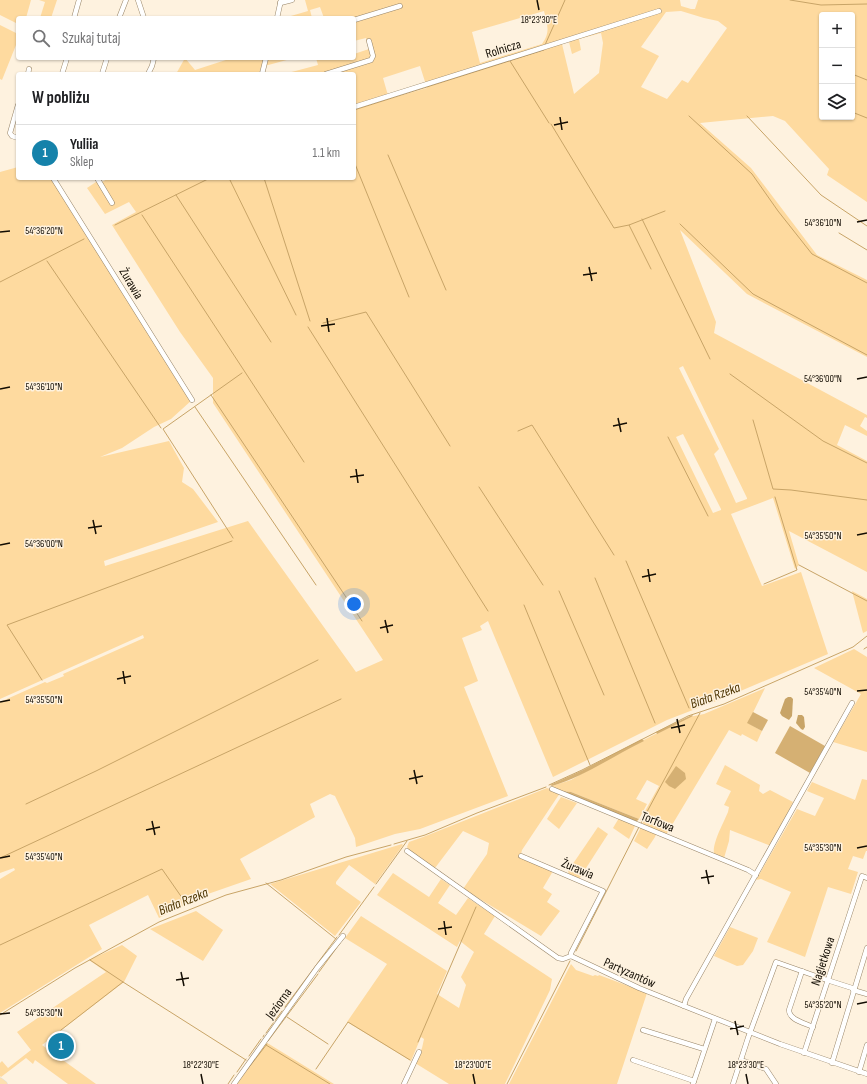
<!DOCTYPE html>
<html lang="pl">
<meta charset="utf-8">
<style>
body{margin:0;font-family:"Sofia Sans Condensed",sans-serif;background:#f2f2f2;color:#202124}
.controls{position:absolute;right:12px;top:12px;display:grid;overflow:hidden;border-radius:4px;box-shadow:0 1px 3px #0004}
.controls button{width:36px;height:36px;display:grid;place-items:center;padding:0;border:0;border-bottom:1px solid #e0e0e0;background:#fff;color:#202124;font:20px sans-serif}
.you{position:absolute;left:354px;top:604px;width:14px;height:14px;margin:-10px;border:3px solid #fff;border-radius:50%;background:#1a73e8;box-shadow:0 0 0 6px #1a73e833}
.badge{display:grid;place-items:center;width:26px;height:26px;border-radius:50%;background:#1582aa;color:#fff;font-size:13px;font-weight:700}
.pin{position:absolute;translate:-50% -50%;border:2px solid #fff;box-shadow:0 1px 4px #0006}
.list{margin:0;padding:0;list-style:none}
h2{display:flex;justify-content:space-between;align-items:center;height:52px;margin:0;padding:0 16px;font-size:17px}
h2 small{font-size:13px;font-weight:400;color:#757577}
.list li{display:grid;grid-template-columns:26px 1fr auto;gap:12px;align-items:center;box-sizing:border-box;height:56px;padding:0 16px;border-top:1px solid #e0e0e0}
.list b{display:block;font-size:15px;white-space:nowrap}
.list p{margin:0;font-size:13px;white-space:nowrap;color:#757577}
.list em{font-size:13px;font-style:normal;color:#757577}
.icon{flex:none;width:22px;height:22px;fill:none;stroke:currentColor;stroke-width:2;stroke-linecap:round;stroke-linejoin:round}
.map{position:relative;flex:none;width:867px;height:1084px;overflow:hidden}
.search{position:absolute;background:#fff;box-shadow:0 1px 3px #0004;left:16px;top:16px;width:340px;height:44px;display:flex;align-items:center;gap:10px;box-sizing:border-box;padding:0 14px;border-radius:4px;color:#757577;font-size:15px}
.panel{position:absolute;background:#fff;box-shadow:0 1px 3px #0004;left:16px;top:72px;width:340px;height:108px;border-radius:4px}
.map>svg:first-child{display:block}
</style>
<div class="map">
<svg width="867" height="1084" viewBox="0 0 867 1084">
<rect width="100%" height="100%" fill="#fef2df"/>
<g fill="#feda9f" fill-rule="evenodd">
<path d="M0,0H31L26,18H18V24L0,15Z"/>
<path d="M39,0H57L51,18H40L45,2Z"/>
<path d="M305,0H680L681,6L691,9H695L698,0H867V202L827,175L829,169L785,121L773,116L700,123L751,168L817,255L867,280V357L747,294L680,230L716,322L714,333L867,415V418L865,417L860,426L867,431V436L845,425L837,445L867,461V572L789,531L799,565L795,569L773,498L731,514L762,586L801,572L828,654L724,698L667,720L553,777L488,621L480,626L482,630L462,638L478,681L464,687L508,796L420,829L395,834L356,847L355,838L335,796L330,794L310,804L315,817L240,859L251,879L205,895L159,918L148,895L89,925L102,949L0,1013V879L15,870L14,868L0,873V702L45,682L47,683L64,676L63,674L144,638L143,635L0,699V172L18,167V178H51L192,400L171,419L154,427L122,448L100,457L169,441L184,468L182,482L193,489L218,522L104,561L105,566L248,521L356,672L383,660L213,403V378L180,332L112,225L136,212L129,202L105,214L87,188L99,180L101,183L108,178H354V74H284L318,65L316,58H354V54L369,49L366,38L354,41V18H324L320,7L310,10L312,18H284L308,11ZM544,11C547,24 551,32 542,44L480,63L472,32ZM681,11L704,18L718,21L727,28L688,83L682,80L667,99L641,87L659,56L641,47L666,12ZM822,15H852V117H822ZM601,33L603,43L599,73L574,94L562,44L569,42L572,54L581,50L579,39ZM420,66L427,88L389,99L383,78ZM683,366L747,498V499L736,503L714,454L719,449L679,368ZM683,434L721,509V510L713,513L676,437Z"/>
<path d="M0,25L18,34V40L2,80L0,79Z"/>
<path d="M185,58L195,70L232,58H294L261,67L259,74H176Z"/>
<path d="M852,591L867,599V631L863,633Z"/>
<path d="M854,649L867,657V752L833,742L861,694L814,668Z"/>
<path d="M765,688L748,723L762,731L757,742L742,734L741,736L729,730L666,835L642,825L643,822L640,820L659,786L647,780L636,799L647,804L639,819L571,792L561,791L552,786L571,780L618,753L689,717L704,714Z"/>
<path d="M725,765L760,785L759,791L763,794L770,790L793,802L771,846L730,830L729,841L724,858L714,854C712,843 724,822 728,812L729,807L724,805L731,791L716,784Z"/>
<path d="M862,779L867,780V851H866L863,859L853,856L848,869L858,872L851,894L828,887L805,957L767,942L791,892L761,879L756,880L797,809L815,816L824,798L807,791L812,782L855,800Z"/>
<path d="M547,788L560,793L522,850L520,858L553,871L543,888L552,894L547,902L560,911L541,936L463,889L487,854L489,843L463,831L435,868L409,850L407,847L409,842L423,837Z"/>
<path d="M561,797L577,803L559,829L547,819Z"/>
<path d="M619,818L635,826L629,839L613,828Z"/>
<path d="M598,827L608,834L579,879L569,874L568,871Z"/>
<path d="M641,827L656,834L655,837L647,849L634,841Z"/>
<path d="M402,844L403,845L375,884L349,865L336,882V884L361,902L335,936L270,884Z"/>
<path d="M393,873L429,897L441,879L450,885L438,903L456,915L468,898L495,916L484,934L552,979L550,990L505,1084H449L415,1063L422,1048L424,1039L421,1037L411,1061L347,1022L387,964L345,938L361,916L447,971L437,994L459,1008L466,985L461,977L474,952L460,941L457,947L377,895Z"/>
<path d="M196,911L223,930L203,961L150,929Z"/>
<path d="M730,927L758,938L753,951L743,965L737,966L714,956Z"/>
<path d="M122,945L137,956L124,982L42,1045L96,1084H68L35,1060L33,1064L26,1058L1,1077L0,1076V1063L2,1061L8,1068L31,1050L17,1032L106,972L89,960Z"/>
<path d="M571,964L576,970L593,976L595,975L598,976L599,975L647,993L617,1084H509Z"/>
<path d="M266,1043L269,1044L334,1084H237Z"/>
</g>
<g fill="#d5b073">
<path d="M753,712L768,720L762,731L747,723Z"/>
<path d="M692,715L693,716L657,734L656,732Z"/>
<path d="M790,726L825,746L810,773L775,753Z"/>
<path d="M642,739L644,741C613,756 585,776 552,786L550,785L583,770Z"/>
<path d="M676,766L685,773L686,779L675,789L669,786L665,782Z"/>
<path d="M561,791L571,792L639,819L636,822Z"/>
</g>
<g fill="#c8a467">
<path d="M788,697H791L793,699L792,716L789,720L782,716L780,713L785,699Z"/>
<path d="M798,715H802L804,717L805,727L803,730L801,729L796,723Z"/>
</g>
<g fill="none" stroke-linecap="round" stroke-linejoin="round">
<g stroke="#c8a467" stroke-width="1">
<path d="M790,0L821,5L867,4"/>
<path d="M545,45L565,0"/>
<path d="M510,61L549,123"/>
<path d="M852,74L867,80"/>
<path d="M354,110L544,50"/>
<path d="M852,112L867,118"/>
<path d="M689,116L752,174L778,211L812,254L867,283"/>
<path d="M747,116L821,195L867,226"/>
<path d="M551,124L614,228L629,225"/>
<path d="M388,155L446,290"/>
<path d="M355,164L409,297"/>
<path d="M229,178L296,315"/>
<path d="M264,178L310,321"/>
<path d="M176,195L271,342"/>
<path d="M142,215L304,462"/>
<path d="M642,219L710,359"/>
<path d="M680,224L753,294L867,355"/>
<path d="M115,225L210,178"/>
<path d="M839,233L867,250"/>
<path d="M47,261L161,428"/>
<path d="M651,269L629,225L665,211"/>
<path d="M0,282L84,239"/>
<path d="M323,323L366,312L450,446"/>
<path d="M308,327L488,611"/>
<path d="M730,374L823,441L867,463"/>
<path d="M211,395L362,621"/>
<path d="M195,407L316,585"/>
<path d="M753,420L773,489L791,490L867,500"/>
<path d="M518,431L532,425L614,555"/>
<path d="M668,437L708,516"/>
<path d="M479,487L543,585"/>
<path d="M233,538L163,429L242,373"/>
<path d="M626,561L689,708"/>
<path d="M799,565L867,601"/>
<path d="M595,578L655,723"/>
<path d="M764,584L797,570L775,497"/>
<path d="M559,591L604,695"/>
<path d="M524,605L590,765"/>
<path d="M864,649L867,647"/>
<path d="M42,680L7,625L232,541"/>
<path d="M549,785L582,770L688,716L724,704L853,647L867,636"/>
<path d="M26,804L96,771L318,660"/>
<path d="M641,823L700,713"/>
<path d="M394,844L425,835L477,813L546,787"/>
<path d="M0,858L341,699"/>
<path d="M266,883L336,939"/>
<path d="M376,884L407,841"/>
<path d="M339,935L374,887"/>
<path d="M0,945L162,869L185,902"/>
<path d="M576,951L639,827"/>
<path d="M90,960L123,982L246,1060"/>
<path d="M319,972L343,939"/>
<path d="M285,1007L337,937"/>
<path d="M0,1015L75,968L159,922L226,895L281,880L346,857L391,845"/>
<path d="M287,1017L328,1044"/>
<path d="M61,1030L123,982"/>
<path d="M266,1033L282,1011"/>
<path d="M263,1037L264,1035"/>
<path d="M268,1041L318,974"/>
<path d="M418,1042L476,907"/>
<path d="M266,1045L330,1084"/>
<path d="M249,1056L261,1039"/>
<path d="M316,1069L348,1022L410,1060"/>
<path d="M246,1071L267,1044"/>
<path d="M237,1072L246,1059"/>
<path d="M228,1084L234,1075"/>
<path d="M507,1084L570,961"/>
</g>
<g stroke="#988568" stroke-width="5.5">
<g id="minor">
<path d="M138,0L144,18"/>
<path d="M280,3L292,0"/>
<path d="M74,18L79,0"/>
<path d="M119,18L126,0"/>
<path d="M277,18L281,0"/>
<path d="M354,20L400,6"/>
<path d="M28,74L29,69"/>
<path d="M62,74L67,58"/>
<path d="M102,74L107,58"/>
<path d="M148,74L152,66L154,58"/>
<path d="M262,74L266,58"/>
<path d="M326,74L371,60L373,56L369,41"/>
<path d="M18,105L10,133L12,136L18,138"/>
<path d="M354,107L659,11"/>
<path d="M53,178L192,400"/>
<path d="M97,178L112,203"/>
<path d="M552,789L748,870L756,875"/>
<path d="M407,851L558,958L563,959L571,956"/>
<path d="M521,856L603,891L571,953V956"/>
<path d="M571,956L639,988L684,1006L780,1044L867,1074"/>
<path d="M802,971L789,1010C789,1020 805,1023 813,1027"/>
<path d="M684,1006L686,999L852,703"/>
<path d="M643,1030L704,1049"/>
<path d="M804,1053L862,876L867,878"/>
<path d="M633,1060L694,1081"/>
<path d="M741,1060L766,1069L776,1084"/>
<path d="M832,1063L867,948"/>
<path d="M859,1072L867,1045"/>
<path d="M234,1084L317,968L343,936"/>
<path d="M404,1084L419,1052"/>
<path d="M693,1084L715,1019"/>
<path d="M733,1084L748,1038L776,962L827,980L852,988L853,990L867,994"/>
</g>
</g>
<g stroke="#dedddc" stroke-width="7">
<path id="major" d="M0,1081L4,1084"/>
</g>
<use href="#minor" stroke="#fff" stroke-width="4.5"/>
<use href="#major" stroke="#fde0b0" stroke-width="6"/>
</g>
<path fill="none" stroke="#130d03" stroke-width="1.5" d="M537,0L539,10M560,117L562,130M554,125L568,122M857,222L867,220M0,232L10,231M589,267L592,281M583,275L597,273M327,318L329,332M321,326L335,324M857,379L867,377M0,389L10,387M618,418L621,432M613,426L627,423M356,469L358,483M350,477L364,475M93,520L96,534M88,528L102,526M857,535L867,533M0,545L10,543M648,569L650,582M642,577L656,574M385,620L388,633M380,628L393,625M123,671L125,684M117,679L131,676M857,691L867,690M0,702L10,700M677,719L680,733M671,728L685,725M414,770L417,784M409,779L423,776M152,821L155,835M146,830L160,827M857,848L867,846M0,858L10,856M706,870L709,884M701,878L714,876M444,921L446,935M438,929L452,927M181,972L184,986M176,980L189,978M857,1004L867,1002M0,1014L10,1013M735,1021L738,1035M730,1029L744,1026M201,1074L203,1084M473,1074L475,1084M746,1074L748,1084"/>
<g text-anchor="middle" stroke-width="3" stroke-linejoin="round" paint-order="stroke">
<g font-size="13" fill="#130d03" stroke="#fef2df">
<text transform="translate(503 48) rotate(-17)" y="5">Rolnicza</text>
<text transform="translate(132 283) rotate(59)" y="5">Żurawia</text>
<text transform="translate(658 821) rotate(22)" y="5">Torfowa</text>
<text transform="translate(578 868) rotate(23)" y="5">Żurawia</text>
<text transform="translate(822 961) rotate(-72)" y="5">Nagietkowa</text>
<text transform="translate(630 972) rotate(24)" y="5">Partyzantów</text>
<text transform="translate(278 1003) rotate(-54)" y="5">Jeziorna</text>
</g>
<g font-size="14" font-style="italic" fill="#503704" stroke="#fef2df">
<text transform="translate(715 695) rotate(-20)" y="5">Biała Rzeka</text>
<text transform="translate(183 901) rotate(-22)" y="5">Biała Rzeka</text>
</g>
</g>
<g font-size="10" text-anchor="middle" fill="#130d03" stroke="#fef2df" stroke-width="3" stroke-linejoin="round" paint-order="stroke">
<text x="539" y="23">18°23'30"E</text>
<text x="823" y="226">54°36'10"N</text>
<text x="44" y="234">54°36'20"N</text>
<text x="823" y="382">54°36'00"N</text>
<text x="44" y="390">54°36'10"N</text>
<text x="823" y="539">54°35'50"N</text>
<text x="44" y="547">54°36'00"N</text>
<text x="823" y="695">54°35'40"N</text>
<text x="44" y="703">54°35'50"N</text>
<text x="823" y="851">54°35'30"N</text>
<text x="44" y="860">54°35'40"N</text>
<text x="823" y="1008">54°35'20"N</text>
<text x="44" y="1016">54°35'30"N</text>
<text x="201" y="1068">18°22'30"E</text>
<text x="473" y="1068">18°23'00"E</text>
<text x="746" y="1068">18°23'30"E</text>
</g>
</svg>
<div class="controls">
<button>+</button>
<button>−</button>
<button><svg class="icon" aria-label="layers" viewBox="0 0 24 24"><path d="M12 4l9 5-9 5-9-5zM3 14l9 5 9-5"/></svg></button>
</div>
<div class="you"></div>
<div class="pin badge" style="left:61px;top:1046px">1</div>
<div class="search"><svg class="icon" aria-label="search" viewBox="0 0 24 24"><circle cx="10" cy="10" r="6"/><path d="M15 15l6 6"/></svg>Szukaj tutaj</div>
<section class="panel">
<h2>W pobliżu<small></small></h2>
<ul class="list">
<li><span class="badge">1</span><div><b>Yuliia</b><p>Sklep</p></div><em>1.1 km</em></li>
</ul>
</section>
</div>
